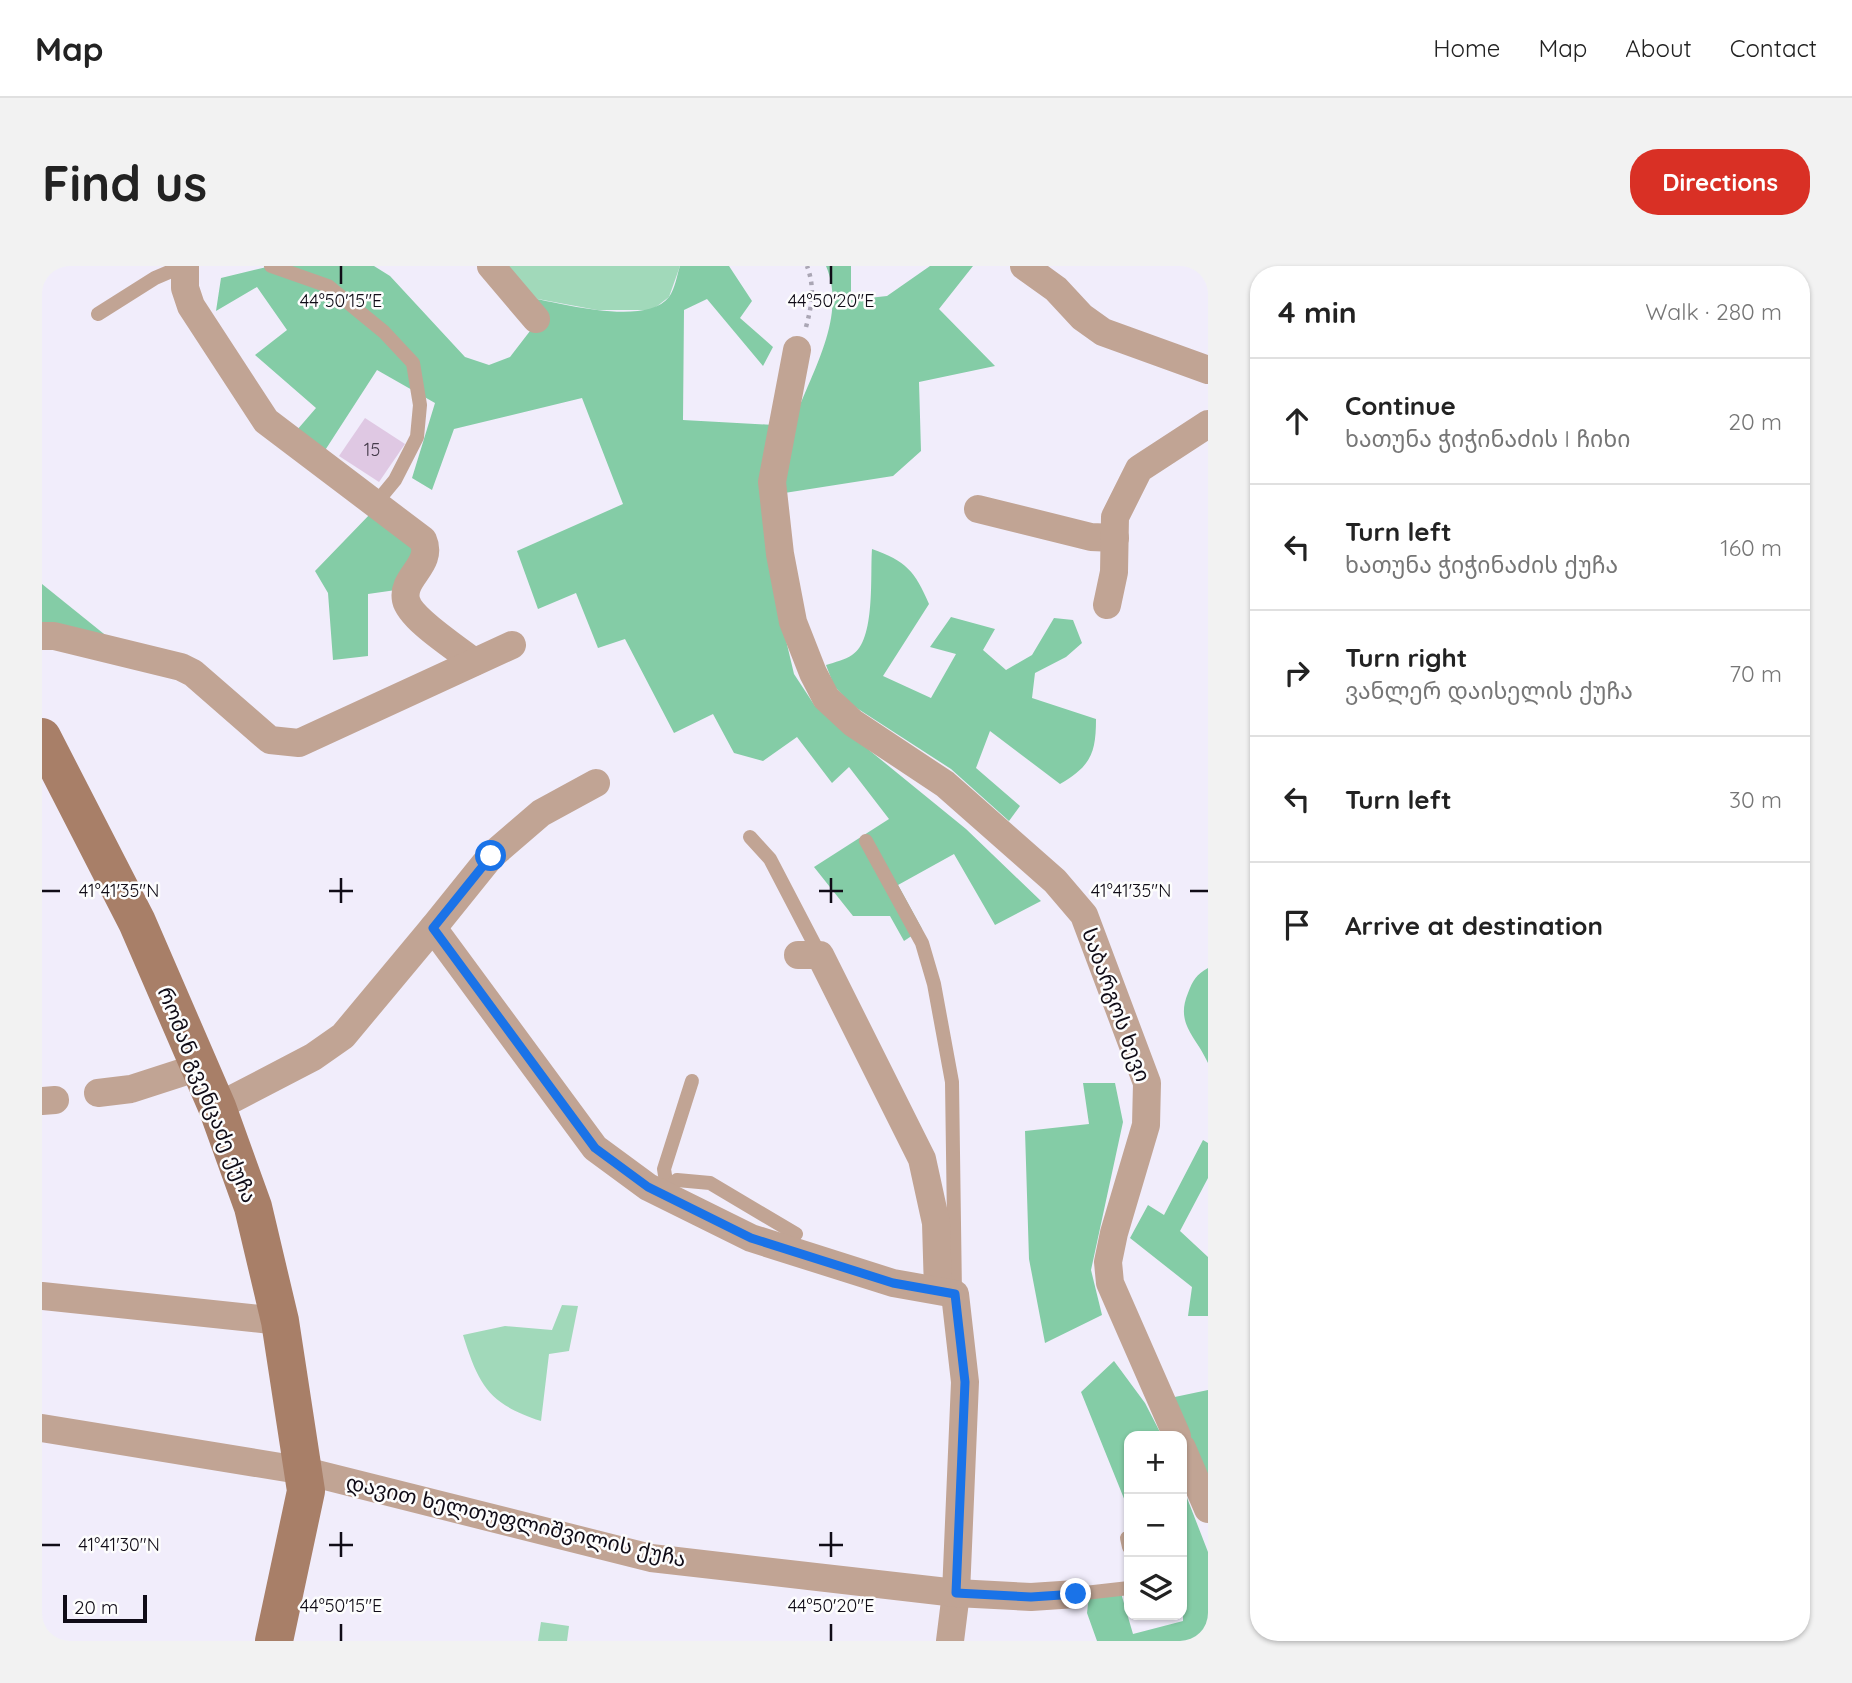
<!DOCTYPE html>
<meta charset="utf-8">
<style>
body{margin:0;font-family:Quicksand,"Noto Sans Georgian",sans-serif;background:#f2f2f2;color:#222}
.controls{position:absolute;right:21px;bottom:21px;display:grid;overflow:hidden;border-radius:14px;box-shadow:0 2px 5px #0004}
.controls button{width:63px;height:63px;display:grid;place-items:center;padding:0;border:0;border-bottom:2px solid #e0e0e0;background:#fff;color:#222;font:35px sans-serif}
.scale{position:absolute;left:21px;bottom:18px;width:84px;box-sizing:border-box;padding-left:7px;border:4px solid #100c17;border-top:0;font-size:19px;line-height:24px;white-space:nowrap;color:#100c17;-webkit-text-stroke:5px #fdfdfd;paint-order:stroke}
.stop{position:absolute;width:21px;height:21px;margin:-16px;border:5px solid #1a73e8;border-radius:50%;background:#fff}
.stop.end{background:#1a73e8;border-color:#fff;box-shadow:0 2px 7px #0008}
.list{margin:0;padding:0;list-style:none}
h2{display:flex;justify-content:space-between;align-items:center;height:91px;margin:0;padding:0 28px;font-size:30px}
h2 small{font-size:23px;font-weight:400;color:#767676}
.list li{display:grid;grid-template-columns:46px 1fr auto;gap:21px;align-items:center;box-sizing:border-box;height:126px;padding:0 28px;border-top:2px solid #e0e0e0}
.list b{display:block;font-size:26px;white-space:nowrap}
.list p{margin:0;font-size:23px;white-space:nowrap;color:#767676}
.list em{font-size:23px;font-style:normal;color:#767676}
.icon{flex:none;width:38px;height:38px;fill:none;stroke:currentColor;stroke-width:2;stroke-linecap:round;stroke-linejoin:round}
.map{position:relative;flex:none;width:1166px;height:1375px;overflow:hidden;border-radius:28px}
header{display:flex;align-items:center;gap:42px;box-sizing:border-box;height:98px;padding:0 35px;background:#fff;border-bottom:2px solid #e0e0e0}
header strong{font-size:33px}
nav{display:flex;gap:38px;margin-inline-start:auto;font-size:24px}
.intro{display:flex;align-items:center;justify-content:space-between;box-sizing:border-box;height:168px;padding:0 42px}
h1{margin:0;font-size:49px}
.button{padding:18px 32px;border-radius:28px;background:#d93025;color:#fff;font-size:24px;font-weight:700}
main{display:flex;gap:42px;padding:0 42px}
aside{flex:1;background:#fff;border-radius:28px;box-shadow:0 2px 5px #0004}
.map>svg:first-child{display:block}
</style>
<header>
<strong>Map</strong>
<nav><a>Home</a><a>Map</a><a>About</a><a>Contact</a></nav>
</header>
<div class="intro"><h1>Find us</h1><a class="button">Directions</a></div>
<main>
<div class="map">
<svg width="1166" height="1375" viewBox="0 0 1166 1375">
<rect width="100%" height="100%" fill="#f1edfb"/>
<g fill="#a1d9ba">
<path d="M457,0H638L627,31L610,44H555L485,31Z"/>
<path d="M520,1039L536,1040L527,1085L507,1088L499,1155C447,1138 437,1120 421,1069L463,1060L510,1064Z"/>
<path d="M499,1356L527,1360L525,1375H496Z"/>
</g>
<g fill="#84cca6">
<path d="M229,0H332L348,10L423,91L447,99L468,91L488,65L476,42L485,31C517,37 604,61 627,31C633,23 635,9 638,0H687L710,35L698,52L731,81L721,100L665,33L642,44L641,154L732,159L735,336L752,408L773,440L924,563L999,635L953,659L912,588L856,619L880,663L862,675L848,650H811L772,601L847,553L807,501L790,517L755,471L721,495L692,487L671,448L632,467L583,373L556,382L534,327L496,343L475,285L581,238L540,132L412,163L390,224L370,212L393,137L335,104L280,189L255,164L274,142L213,89L245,64L215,21L174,45L179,12Z"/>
<path d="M784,0H809V34L845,30L888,0H931L897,43L953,100L877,116L879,185L851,210L736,228C740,207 742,184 749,164C764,114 807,54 784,0Z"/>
<path d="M331,245L376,278L354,324L326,328V390L291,394L286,327L273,305Z"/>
<path d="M830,283C864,295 873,305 887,338L841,410L889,432L914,388L888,381L909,351L953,363L941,384L964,404L990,389L1012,352L1031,354L1040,377L1024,391L993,407L990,432L1054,453C1054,487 1049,500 1018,518L948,465L934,502L978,540L967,555L909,503L810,439L792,420L784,399C793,396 803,394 810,389C834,375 828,308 830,283Z"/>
<path d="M0,318L67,372L0,360Z"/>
<path d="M1166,702V797C1154,770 1133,758 1146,727C1151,714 1154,709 1166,702Z"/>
<path d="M1041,817H1073L1081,856L1049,1004L1060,1049L1003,1077L987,993L983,865L1047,858Z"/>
<path d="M1161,874L1166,877V912L1138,965L1166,991V1050H1146L1150,1021L1088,972L1106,939L1122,949Z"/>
<path d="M1072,1095L1103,1137L1120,1170H1087V1245L1039,1126Z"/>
<path d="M1166,1124V1216L1128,1132Z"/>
<path d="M1140,1219L1166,1286V1375H1055L1045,1347L1047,1330L1079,1327L1091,1368L1141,1355Z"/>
</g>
<path fill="#dfc8e3" d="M323,152L363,178L337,216L297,190Z"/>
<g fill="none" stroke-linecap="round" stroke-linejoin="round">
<path stroke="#aaa6b4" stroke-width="4.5" stroke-dasharray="3.5 5" stroke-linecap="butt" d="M764,61C770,39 773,21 765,0"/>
<g stroke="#c1a494" stroke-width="14">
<path d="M229,0L286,20L342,66L371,97L378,139L375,171L353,214L334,237"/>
<path d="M56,48L113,12L141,0"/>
<path d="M708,571L728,593L778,689"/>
<path d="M824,575L880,677L892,718L910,816L913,1028"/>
<path d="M625,922L622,903L650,815"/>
<path d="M618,927L635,914L668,917L754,968"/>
<path d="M1085,1272L1087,1281"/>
<path d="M1034,1328L1087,1322"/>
</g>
<g stroke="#c1a494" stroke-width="28">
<path d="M143,0V22L149,40L224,155L381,274C392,299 359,311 364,334C368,353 416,383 432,396"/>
<path d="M449,0L494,53"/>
<path d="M982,0L1014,23L1040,51L1061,66L1166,104"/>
<path d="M755,84L730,216L738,288L751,356L771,407L784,432L811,457L903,518L1013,615L1042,649L1105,817L1104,859L1072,967L1066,996L1068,1017L1135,1170"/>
<path d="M936,243L1049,271L1073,272"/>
<path d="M1065,339L1072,306L1073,251L1097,203L1166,158"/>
<path d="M0,370H12L139,401L151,407L228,474L257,477L470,379"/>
<path d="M391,662L449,590L499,547L554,517"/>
<path d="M756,689H778L880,893L894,957L896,1024"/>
<path d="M56,827L89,823L157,801"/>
<path d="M0,835L13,834"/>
<path d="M175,841L271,791L301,770L391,662L553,882L606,921L709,972L851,1017L913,1028L923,1116L914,1327L908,1375"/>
<path d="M0,1030L238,1055"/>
<path d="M0,1162L263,1205L609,1292L914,1327L989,1331L1034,1328"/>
<path d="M1140,1182L1166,1243"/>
</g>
<path stroke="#a87f68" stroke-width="38" d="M0,471L95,656L175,841L211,941L238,1055L264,1225L232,1375"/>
</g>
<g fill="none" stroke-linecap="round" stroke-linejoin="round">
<path stroke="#1a73e8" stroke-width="9" d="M449,590L391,662L553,882L606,921L709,972L851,1017L913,1028L923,1116L914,1327L989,1331L1034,1328"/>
</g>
<path fill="none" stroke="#100c17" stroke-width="2.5" d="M299,0V18M789,0V18M299,612V637M789,612V637M0,625H18M287,625H311M777,625H801M1148,625H1166M299,1266V1291M789,1266V1291M0,1279H18M287,1279H311M777,1279H801M299,1358V1375M789,1358V1375"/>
<g text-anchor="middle" stroke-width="5" stroke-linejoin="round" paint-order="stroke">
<g font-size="18" fill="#443b4a">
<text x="330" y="190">15</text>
</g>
<g font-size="21" fill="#100c17" stroke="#fdfdfd">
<text transform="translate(1074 739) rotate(70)" y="7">საბარგოს ხევი</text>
<text transform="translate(165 829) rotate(68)" y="7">რომან გვენცაძე ქუჩა</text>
<text transform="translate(474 1255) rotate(13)" y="7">დავით ხელთუფლიშვილის ქუჩა</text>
</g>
</g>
<g font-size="18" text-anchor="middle" fill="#100c17" stroke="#fdfdfd" stroke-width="5" stroke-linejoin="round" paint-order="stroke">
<text x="299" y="41">44°50'15"E</text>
<text x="789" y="41">44°50'20"E</text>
<text x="77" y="631">41°41'35"N</text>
<text x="1089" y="631">41°41'35"N</text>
<text x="77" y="1285">41°41'30"N</text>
<text x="299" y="1346">44°50'15"E</text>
<text x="789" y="1346">44°50'20"E</text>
</g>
</svg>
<div class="controls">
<button>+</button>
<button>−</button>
<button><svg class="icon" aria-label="layers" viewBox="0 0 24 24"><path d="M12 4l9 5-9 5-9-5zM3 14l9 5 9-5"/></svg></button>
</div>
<div class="scale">20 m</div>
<div class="stop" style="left:449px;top:590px"></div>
<div class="stop end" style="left:1034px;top:1328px"></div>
</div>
<aside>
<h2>4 min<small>Walk · 280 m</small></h2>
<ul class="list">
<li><svg class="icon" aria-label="ahead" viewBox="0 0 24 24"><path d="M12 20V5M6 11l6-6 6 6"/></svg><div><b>Continue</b><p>ხათუნა ჭიჭინაძის I ჩიხი</p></div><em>20 m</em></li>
<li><svg class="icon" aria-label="left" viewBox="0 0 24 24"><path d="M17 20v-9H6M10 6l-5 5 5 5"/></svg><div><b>Turn left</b><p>ხათუნა ჭიჭინაძის ქუჩა</p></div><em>160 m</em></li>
<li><svg class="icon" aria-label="right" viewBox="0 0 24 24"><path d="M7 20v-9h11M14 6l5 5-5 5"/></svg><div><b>Turn right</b><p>ვანლერ დაისელის ქუჩა</p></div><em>70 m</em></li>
<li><svg class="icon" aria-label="left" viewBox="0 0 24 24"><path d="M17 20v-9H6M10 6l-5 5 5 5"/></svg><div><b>Turn left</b></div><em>30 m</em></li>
<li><svg class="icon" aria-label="arrive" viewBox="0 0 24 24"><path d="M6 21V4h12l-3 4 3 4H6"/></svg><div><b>Arrive at destination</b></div></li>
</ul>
</aside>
</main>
